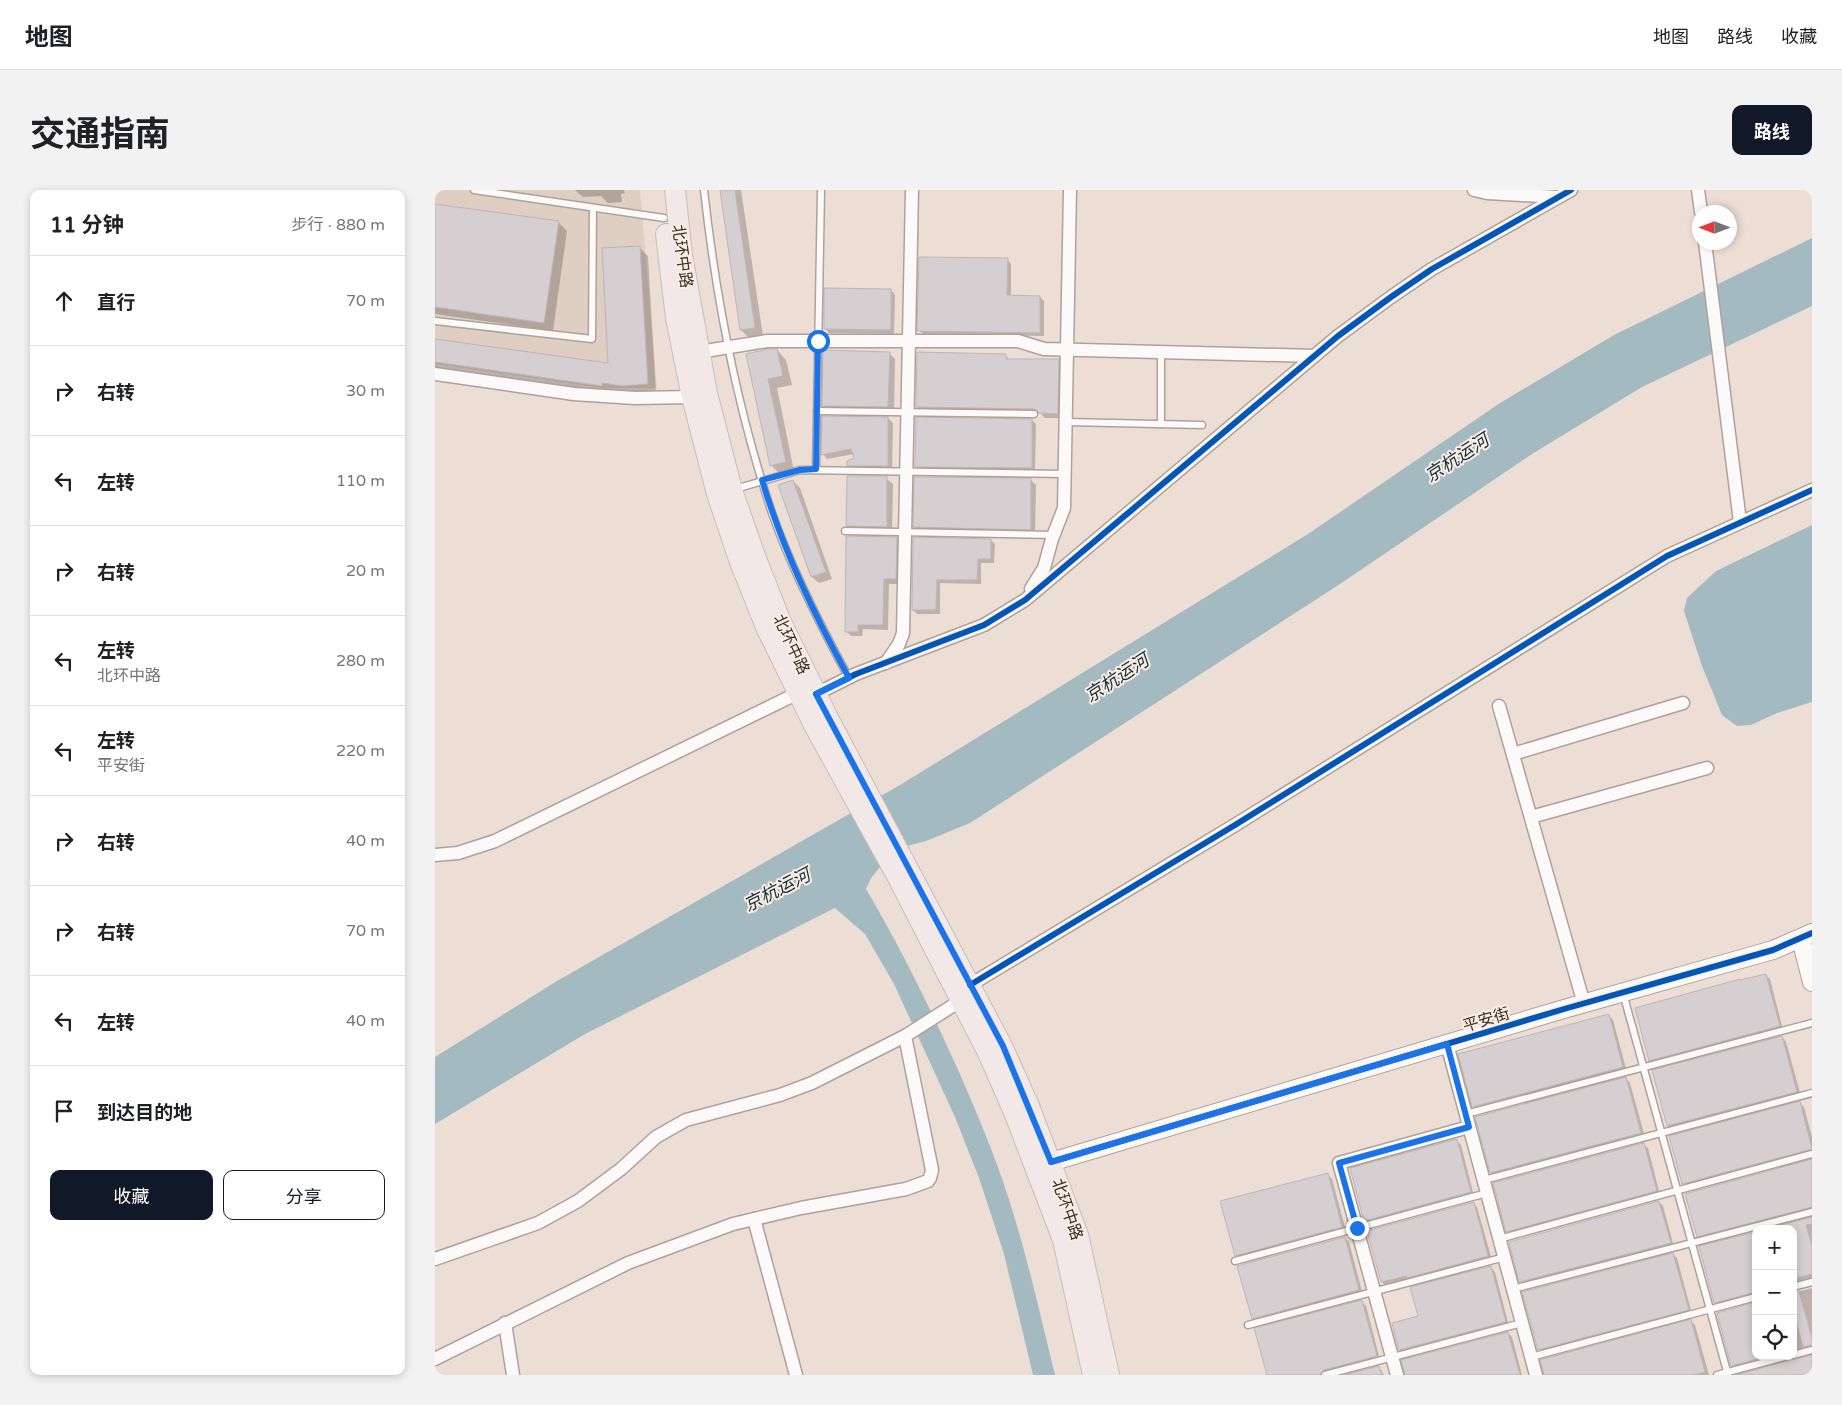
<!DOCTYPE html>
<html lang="zh">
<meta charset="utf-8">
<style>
body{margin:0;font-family:"Varela Round","Noto Sans SC",sans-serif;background:#f2f2f2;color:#202124}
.controls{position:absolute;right:15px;bottom:15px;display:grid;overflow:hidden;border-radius:10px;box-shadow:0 2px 8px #0003}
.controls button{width:45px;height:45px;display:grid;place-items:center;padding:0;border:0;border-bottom:1px solid #e0e0e0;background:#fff;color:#202124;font:25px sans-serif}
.compass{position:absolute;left:1257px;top:15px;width:45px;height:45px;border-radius:50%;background:#fff;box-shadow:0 2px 8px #0003;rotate:270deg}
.stop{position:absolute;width:15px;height:15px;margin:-11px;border:4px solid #1a73e8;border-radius:50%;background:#fff}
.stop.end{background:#1a73e8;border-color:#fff;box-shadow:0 1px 5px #0008}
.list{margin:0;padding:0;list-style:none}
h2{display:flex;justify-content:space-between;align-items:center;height:65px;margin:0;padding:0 20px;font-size:21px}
h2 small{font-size:16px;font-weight:400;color:#757577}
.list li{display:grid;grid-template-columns:32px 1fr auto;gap:15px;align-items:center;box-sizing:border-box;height:90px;padding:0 20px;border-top:1px solid #e0e0e0}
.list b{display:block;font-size:19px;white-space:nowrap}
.list p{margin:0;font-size:16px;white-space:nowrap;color:#757577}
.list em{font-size:16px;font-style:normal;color:#757577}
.actions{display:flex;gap:10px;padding:15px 20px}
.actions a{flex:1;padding:11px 0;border:1px solid #111827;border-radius:10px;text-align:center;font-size:18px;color:#111827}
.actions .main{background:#111827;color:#fff}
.icon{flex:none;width:28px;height:28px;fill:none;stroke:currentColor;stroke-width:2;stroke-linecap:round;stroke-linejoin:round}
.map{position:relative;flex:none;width:1377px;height:1185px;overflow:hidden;border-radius:10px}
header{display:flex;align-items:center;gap:30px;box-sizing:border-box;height:70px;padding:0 25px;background:#fff;border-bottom:1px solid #e0e0e0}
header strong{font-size:24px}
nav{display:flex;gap:28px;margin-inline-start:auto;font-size:18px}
.intro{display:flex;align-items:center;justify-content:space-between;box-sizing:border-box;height:120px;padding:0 30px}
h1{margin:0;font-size:35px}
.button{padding:12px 22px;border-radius:10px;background:#111827;color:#fff;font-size:18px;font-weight:700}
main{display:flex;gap:30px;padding:0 30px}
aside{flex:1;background:#fff;border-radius:10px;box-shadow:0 2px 8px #0003}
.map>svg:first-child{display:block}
</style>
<header>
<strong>地图</strong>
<nav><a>地图</a><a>路线</a><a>收藏</a></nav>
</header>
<div class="intro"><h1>交通指南</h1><a class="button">路线</a></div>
<main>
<aside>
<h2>11 分钟<small>步行 · 880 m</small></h2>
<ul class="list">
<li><svg class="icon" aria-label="ahead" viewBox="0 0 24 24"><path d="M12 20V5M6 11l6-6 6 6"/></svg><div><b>直行</b></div><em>70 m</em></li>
<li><svg class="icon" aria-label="right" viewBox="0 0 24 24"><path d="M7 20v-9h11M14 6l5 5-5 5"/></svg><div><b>右转</b></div><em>30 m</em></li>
<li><svg class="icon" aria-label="left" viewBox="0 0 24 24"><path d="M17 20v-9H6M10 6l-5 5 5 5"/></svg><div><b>左转</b></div><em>110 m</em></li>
<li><svg class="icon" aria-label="right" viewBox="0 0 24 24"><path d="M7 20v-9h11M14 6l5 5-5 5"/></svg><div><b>右转</b></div><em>20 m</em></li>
<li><svg class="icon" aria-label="left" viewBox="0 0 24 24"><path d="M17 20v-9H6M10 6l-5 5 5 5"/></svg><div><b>左转</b><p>北环中路</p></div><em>280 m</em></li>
<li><svg class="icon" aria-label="left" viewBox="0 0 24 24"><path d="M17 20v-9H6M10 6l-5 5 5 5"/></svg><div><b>左转</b><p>平安街</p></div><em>220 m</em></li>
<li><svg class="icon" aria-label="right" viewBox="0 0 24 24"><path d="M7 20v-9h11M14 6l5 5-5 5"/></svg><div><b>右转</b></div><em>40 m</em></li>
<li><svg class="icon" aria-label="right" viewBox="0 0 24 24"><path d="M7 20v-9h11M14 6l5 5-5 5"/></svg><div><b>右转</b></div><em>70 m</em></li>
<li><svg class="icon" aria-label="left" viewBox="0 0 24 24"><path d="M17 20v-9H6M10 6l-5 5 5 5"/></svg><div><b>左转</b></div><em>40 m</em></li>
<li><svg class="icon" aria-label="arrive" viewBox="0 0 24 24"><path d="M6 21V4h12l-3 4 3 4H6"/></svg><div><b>到达目的地</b></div></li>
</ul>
<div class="actions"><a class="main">收藏</a><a>分享</a></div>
</aside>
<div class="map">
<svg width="1377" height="1185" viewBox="0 0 1377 1185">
<rect width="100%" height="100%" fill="#edded5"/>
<path fill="#dfcec2" d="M0,0H205L222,198H168L0,174Z"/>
<g fill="#a3bac1">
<path d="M1377,48V116L1207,197L1097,264L905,394L535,633L491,651L472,656L457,666L445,677L436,688L431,699C466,758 496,820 524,882C538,914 552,947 564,980C588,1047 603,1116 620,1185H598L569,1064L544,988L520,927L459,794L430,744L400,718L150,844L0,934V867L122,791L465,595L873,344L1065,213L1179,145Z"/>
<path d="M1377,335V512L1342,523L1316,535L1302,536L1287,525L1267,476L1249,421L1252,408L1281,381Z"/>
</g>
<g fill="#0003">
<path d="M140,0H189L190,3L186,4L187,12L173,13L166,6L148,7Z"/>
<path d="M286,0H306L328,146L314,148L306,140Z"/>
<path d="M0,15L123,32L132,41L118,141L0,124Z"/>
<path d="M204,57L213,66L221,203L175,204L0,179V150L175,175Z"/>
<path d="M572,69L576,74V107H605L609,111V146L488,144L484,140Z"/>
<path d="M456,100L460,105L459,144L394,143L390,138Z"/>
<path d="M342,160L351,170L357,195L342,198L359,281L345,284L336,275L312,165Z"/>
<path d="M454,163L460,169L459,222H394L388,216Z"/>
<path d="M570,165L575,170H623L628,175L627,228H610L605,223L487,222L482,217Z"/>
<path d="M453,228L458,233L457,281L418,280L413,275L420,269L419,264L392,269L388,264Z"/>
<path d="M597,230L601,234L600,282L485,280L481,276Z"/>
<path d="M413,287L452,289L458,294L457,342L418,341L412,336Z"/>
<path d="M596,290L601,295L600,344L484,342L480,337Z"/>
<path d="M358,291L365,298L397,389L384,393L377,387L345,296Z"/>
<path d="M461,348L466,353V394H454L453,440L428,439L427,446H416L411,441Z"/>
<path d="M479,349L556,350L560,354L559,373H546V394L505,393V424H482L478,420Z"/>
<path d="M1330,785L1335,789L1348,840L1220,874L1215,870L1306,791Z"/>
<path d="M1174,826L1178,830L1192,882L1043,921L1039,916Z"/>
<path d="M1347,847L1351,852L1366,906L1237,940L1233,936Z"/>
<path d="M1191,888L1195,893L1210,947L1061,987L1056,983Z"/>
<path d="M1365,913L1369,917L1377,947V964L1253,998L1248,993Z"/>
<path d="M1021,950L1026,955L1039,1006L935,1034L931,1030Z"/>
<path d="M1208,954L1213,958L1225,1005L1076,1046L1072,1041Z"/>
<path d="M1377,970V1022L1267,1050L1263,1046Z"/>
<path d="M892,984L897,989L911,1041L805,1069L801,1065Z"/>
<path d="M1224,1012L1228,1016L1239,1057L1090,1096L1086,1092Z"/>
<path d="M1038,1013L1042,1017L1057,1070L951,1096L947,1092L934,1041Z"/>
<path d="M1377,1028V1092L1358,1099V1039Z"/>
<path d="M1321,1043V1107L1285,1117L1280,1112Z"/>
<path d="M909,1048L914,1052L928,1105L822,1132L818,1128Z"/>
<path d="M1238,1064L1242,1068L1257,1124L1108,1164L1104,1159Z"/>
<path d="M1055,1077L1060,1082L1074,1136L969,1164L965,1160L984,1127Z"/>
<path d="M1377,1098V1160L1358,1165V1103Z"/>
<path d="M926,1111L931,1116L945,1170L892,1185H833Z"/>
<path d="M1321,1113V1166H1353L1302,1180L1297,1175L1283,1123Z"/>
<path d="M1256,1131L1260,1135L1274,1185H1110Z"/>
<path d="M1073,1143L1077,1147L1087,1185H972Z"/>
<path d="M944,1177L949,1185H914Z"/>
</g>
<g fill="#d6cfd1" stroke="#bdb5b6">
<path d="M285,0H300L320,138L305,140Z"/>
<path d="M0,14L124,31L109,133L0,117Z"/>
<path d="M205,56L213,194L187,196L167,193V196L0,172V149L173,173L167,58Z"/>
<path d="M484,67L573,68L572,105L605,106V143L482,141Z"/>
<path d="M389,98L456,99V140L389,139Z"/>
<path d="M333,159H342L348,186L333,189L351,272L335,276L311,164Z"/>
<path d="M388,160L455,162L453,217L387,216Z"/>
<path d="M482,162L571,164V169H624L623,224L604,223L599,219L481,217Z"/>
<path d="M387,226L453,227V276H412V271L419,268L416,259L386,265Z"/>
<path d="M481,227L597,229V278L480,277Z"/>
<path d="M412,286H452V337L411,336Z"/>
<path d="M479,287L596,288V340L478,337Z"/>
<path d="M358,290L391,382L376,387L343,295Z"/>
<path d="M411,346L462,347L461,389H449L448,435H423V442H410Z"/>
<path d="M478,347L556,349V369H543L542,390H502L501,420H477Z"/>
<path d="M1331,784L1345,836L1214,871L1200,818L1305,789V790Z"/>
<path d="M1174,824L1188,877L1037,917L1023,864Z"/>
<path d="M1347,846L1362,902L1232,936L1217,880Z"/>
<path d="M1191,887L1206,943L1055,983L1040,927Z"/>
<path d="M1365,911L1377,959L1247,994L1234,946Z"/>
<path d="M1022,949L1036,1002L929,1031L915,978Z"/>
<path d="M1209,953L1222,1001L1071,1042L1058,993Z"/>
<path d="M1377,969V1017L1262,1047L1250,1004Z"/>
<path d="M893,983L907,1037L800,1066L785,1011Z"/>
<path d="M1224,1011L1236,1053L1084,1092L1074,1052Z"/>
<path d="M1039,1012L1053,1066L972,1088V1086L946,1092L932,1041Z"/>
<path d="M1377,1027V1034L1371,1035L1377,1056V1084L1358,1089V1039H1332Z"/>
<path d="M1321,1042V1102L1279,1113L1264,1056Z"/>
<path d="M910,1047L924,1100L817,1129L802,1076Z"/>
<path d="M1238,1063L1254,1120L1103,1160L1087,1102Z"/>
<path d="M1056,1076L1071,1132L964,1160L957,1133L983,1126L975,1097Z"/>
<path d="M1364,1101L1377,1148V1155L1368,1157L1358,1119V1102Z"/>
<path d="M927,1110L942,1166L889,1180L885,1185H832L819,1138Z"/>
<path d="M1321,1112V1114L1317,1115L1321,1130V1166H1333L1296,1176L1282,1123Z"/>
<path d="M1256,1129L1270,1182L1259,1185H1109L1105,1170Z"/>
<path d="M1073,1142L1085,1185H970L966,1170Z"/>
<path d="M1377,1165V1185H1301L1356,1170Z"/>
<path d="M944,1176L947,1185H910Z"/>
</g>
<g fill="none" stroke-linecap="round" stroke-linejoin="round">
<g stroke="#ada29b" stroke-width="9">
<g id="lane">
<path d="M39,0L229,28"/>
<path d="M269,0C281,109 302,218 337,323C357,380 385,435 414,488"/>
<path d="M0,131L157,149L158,18"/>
<path d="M382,221L599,224"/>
<path d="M631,232L767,235"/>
<path d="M726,234V162"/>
<path d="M381,279L386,0"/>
<path d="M300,299L365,280L630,284"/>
<path d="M410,341L619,345"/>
<path d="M1188,803L1293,1185"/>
<path d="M1031,924L1377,833"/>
<path d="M1049,990L1377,903"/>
<path d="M1064,1049L1377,964"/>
<path d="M800,1071L1052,1003"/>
<path d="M1358,1097L1377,1092"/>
<path d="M1078,1099L1377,1022"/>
<path d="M813,1135L1070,1067"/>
<path d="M1358,1165L1377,1160"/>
<path d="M1096,1167L1321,1107"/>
<path d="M890,1185L1087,1133"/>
<path d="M1282,1185L1353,1166"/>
</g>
</g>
<g stroke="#ada29b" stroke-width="15">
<g id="street">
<path d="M1039,0L1052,3L1123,7"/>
<path d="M1263,0L1266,22"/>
<path d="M1270,52L1305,332"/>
<path d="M264,162L332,151H583L609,159L879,166"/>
<path d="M0,184L139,204L200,208L257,207"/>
<path d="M596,399L609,378L617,349L629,318L635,0"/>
<path d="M451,473L464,454L468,443L477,0"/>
<path d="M381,504L421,484L549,435L590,410L903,146L956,107L997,79L1136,0"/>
<path d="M1064,516L1149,814"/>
<path d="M1078,564L1248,513"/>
<path d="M1096,627L1272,578"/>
<path d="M0,665L23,663L60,651L363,503"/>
<path d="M535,795L800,635L1232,366L1377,300"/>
<path d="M1012,854L1101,1185"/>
<path d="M319,1029L361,1185"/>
<path d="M0,1069L103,1033L143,1011L186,979L221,947L251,930L345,905L377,893L470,846L525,811"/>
<path d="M70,1133L78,1185"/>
<path d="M0,1169L193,1073L298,1034L366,1018L471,999L493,991L495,988L497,980L470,846"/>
<path d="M962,1185L904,973L1034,937"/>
</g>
</g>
<g stroke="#ada29b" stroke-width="20">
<g id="secondary">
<path d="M1366,749L1377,792"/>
<path d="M616,972L1129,819L1338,760L1377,743"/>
</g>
</g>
<g stroke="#c5beb9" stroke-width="22">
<g id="primary">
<path d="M240,0L247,65L272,203L297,300L320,366L345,430L394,530L567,856L594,916L643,1045L674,1185"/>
<path d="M231,44L241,128L257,207L282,304L305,372L331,437L380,537L462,686L553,863L579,922L628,1050L658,1185"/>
</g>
</g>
<use href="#lane" stroke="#fcfaf9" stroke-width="6"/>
<use href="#street" stroke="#fcfaf9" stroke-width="12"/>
<use href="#secondary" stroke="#fcfaf9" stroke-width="18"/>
<use href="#primary" stroke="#f1e8e7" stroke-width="20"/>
<g stroke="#fdece2" stroke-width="9">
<g id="cycleway">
<path d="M381,504L421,484L549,435L590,410L903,146L956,107L997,79L1136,0"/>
<path d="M535,795L800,635L1232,366L1377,300"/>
<path d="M616,972L1129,819L1338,760L1377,743"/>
</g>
</g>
<use href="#cycleway" stroke="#0057b8" stroke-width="6"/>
</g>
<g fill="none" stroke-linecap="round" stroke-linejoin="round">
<path stroke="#1a73e8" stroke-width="6" d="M383,151L381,279L365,280L327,290C348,360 379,424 414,488L381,504L568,856L616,972L1012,854L1034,937L904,973L922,1038"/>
</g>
<g text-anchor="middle" stroke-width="4" stroke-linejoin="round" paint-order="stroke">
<g font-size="16" fill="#382e27" stroke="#fdece2">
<text transform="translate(248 66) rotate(82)" y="6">北环中路</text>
<text transform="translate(357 454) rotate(65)" y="6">北环中路</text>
<text transform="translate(1051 829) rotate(-17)" y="6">平安街</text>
<text transform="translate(633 1019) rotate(71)" y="6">北环中路</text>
</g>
<g font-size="18" font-style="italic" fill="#0c333d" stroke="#fdece2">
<text transform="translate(1022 268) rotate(-33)" y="6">京杭运河</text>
<text transform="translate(682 488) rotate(-33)" y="6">京杭运河</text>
<text transform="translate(342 700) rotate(-27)" y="6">京杭运河</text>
</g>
</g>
</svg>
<div class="controls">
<button>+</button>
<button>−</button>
<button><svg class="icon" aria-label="locate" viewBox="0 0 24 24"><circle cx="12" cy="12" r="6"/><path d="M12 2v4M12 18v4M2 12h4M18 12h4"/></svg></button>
</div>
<svg class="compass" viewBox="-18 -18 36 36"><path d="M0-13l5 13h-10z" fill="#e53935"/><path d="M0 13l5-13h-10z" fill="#757577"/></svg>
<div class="stop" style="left:383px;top:151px"></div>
<div class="stop end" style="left:922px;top:1038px"></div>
</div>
</main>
